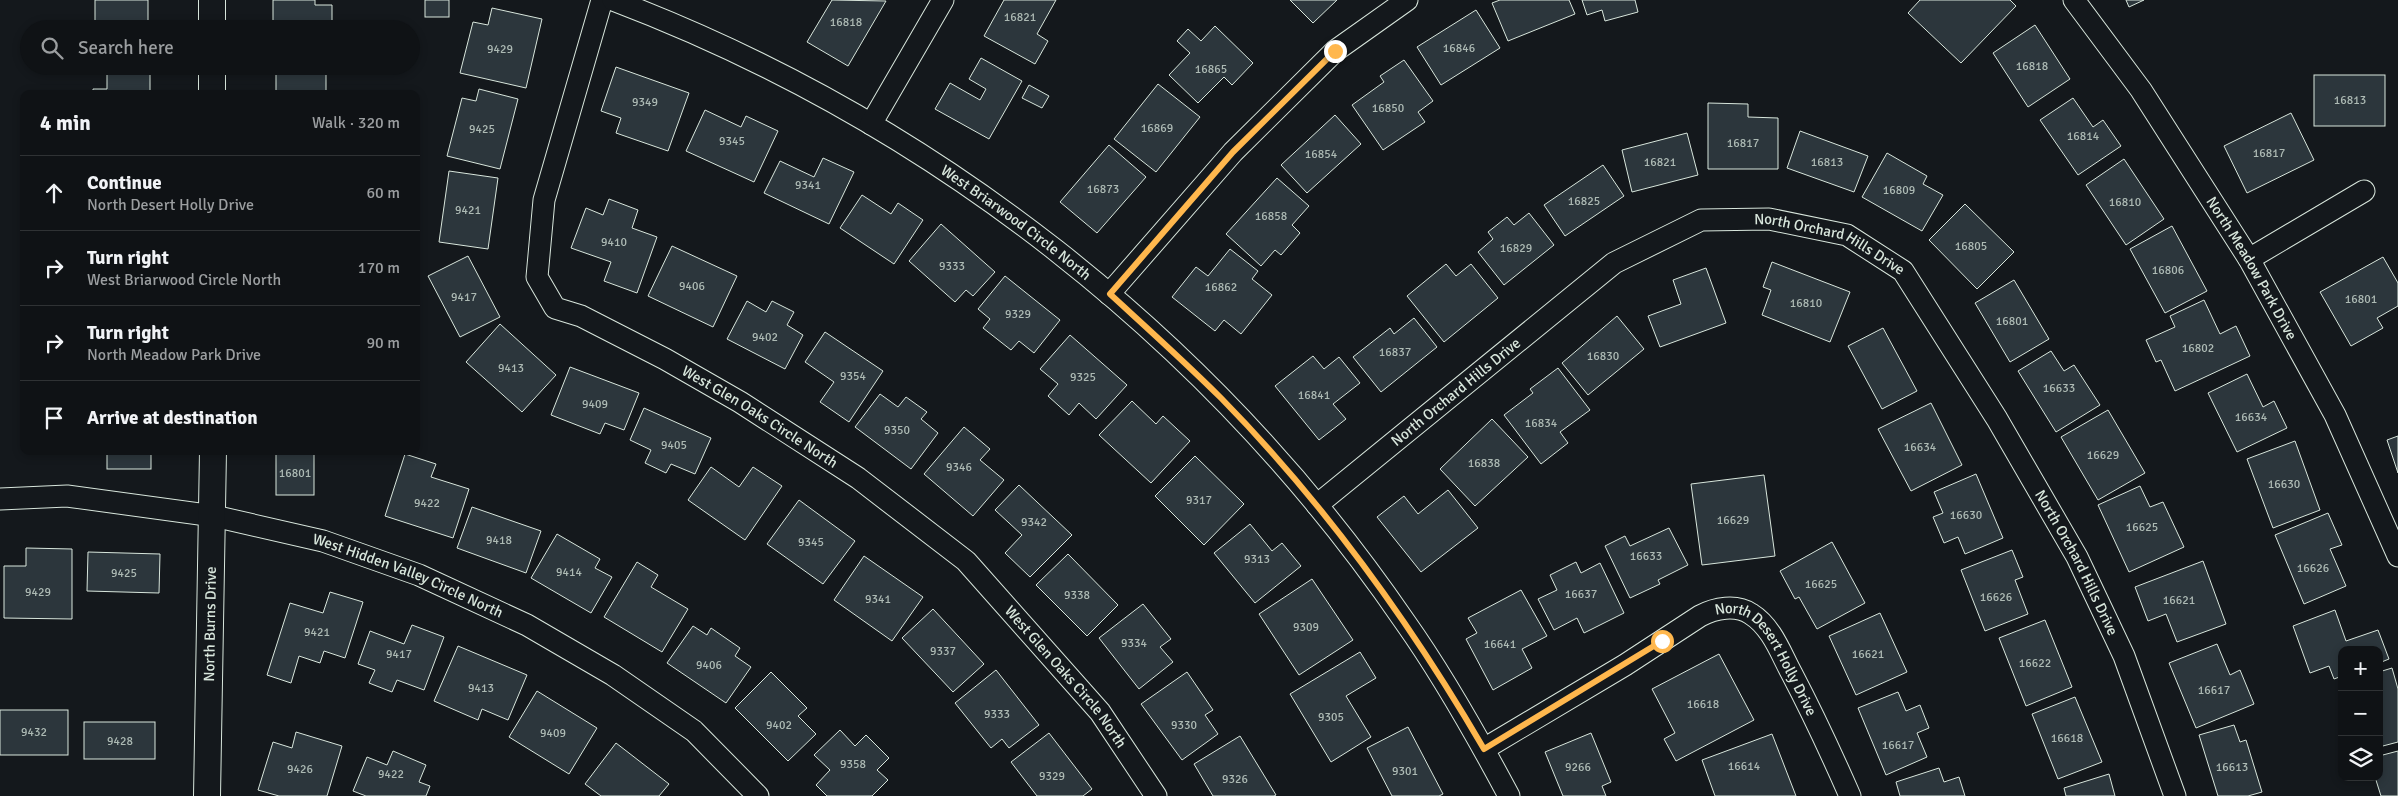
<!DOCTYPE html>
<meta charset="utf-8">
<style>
body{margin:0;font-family:Signika,sans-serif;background:#1d2022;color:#f1f3f6}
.controls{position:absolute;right:15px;bottom:15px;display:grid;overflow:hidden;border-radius:10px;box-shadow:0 2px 8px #0003}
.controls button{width:45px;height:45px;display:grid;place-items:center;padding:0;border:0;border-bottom:1px solid #2f3234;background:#0f1215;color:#f1f3f6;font:25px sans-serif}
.stop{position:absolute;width:15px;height:15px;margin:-11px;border:4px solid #ffb74d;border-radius:50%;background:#fff}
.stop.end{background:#ffb74d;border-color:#fff;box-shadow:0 1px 5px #0008}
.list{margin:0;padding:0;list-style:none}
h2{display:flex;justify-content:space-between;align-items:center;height:65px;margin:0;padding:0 20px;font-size:21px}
h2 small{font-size:16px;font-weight:400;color:#9b9ea0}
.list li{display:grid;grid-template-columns:32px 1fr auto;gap:15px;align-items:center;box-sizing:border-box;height:75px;padding:0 20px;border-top:1px solid #2f3234}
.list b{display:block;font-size:19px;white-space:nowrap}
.list p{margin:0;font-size:16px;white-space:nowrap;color:#9b9ea0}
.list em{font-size:16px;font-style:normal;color:#9b9ea0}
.icon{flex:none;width:28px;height:28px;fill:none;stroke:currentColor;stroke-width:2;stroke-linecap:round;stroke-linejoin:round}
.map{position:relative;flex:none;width:2398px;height:796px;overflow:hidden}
.search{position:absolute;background:#0f1215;box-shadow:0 2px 8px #0003;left:20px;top:20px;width:400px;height:55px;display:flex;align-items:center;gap:12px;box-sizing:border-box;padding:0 18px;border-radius:28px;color:#9b9ea0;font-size:19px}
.panel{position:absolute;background:#0f1215;box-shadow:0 2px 8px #0003;left:20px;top:90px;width:400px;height:365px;border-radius:10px}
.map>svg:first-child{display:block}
</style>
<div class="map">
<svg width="2398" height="796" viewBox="0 0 2398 796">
<rect width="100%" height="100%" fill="#14181c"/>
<g fill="#2c363c" stroke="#d8e6dc">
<rect x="95" y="0" width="53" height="29"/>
<path d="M273,0H315V5H332V29H273Z"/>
<rect x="425" y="0" width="24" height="17"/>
<path d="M832,0L886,1L848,66L807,42Z"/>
<path d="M1004,0H1056L1037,34L1048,41L1035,64L984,36Z"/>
<path d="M1290,0H1337L1313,23Z"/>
<path d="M1500,0H1569L1575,14L1508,41L1492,3Z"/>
<path d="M1582,0H1635L1638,12L1605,21L1602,10L1587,15Z"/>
<path d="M1920,0H2010L2016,6L1961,63L1908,13Z"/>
<path d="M2126,0H2144L2129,7Z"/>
<path d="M492,8L542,19L526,88L460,73L473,22L488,25Z"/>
<path d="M1476,10L1500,48L1441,85L1417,47Z"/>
<path d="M2035,25L2070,79L2028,107L1993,53Z"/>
<path d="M1215,26L1253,63L1232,85L1224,77L1198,103L1169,75L1190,53L1177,41L1188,29L1201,41Z"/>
<path d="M981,58L1022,81L989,139L935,109L950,83L980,100L986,89L969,79Z"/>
<path d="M1404,60L1433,101L1418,112L1425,122L1383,150L1352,105L1384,82L1380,76Z"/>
<path d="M107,66H150V94H93V89H107Z"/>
<path d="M616,67L689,93L668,151L616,133L621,118L601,111Z"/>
<rect x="276" y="74" width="50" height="20"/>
<rect x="2314" y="75" width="71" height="51"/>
<path d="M1158,84L1200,117L1156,172L1114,139Z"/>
<path d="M1029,85L1049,96L1042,108L1022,98Z"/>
<path d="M479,89L518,99L500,169L447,156L462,98L476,101Z"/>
<path d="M2073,98L2093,127L2103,120L2121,146L2078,175L2040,120Z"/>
<path d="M1708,103L1748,104V117L1778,118V169H1708Z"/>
<path d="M705,110L741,127L746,116L778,131L754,182L686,151Z"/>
<path d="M2291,113L2314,160L2247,193L2224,146Z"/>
<path d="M1335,115L1361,144L1307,193L1281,165Z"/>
<path d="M1800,131L1868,156L1854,192L1787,168Z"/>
<path d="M1687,133L1698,175L1632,192L1622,150Z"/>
<path d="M1109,145L1146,177L1097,233L1060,202Z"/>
<path d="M1887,153L1927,176L1923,184L1943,195L1922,231L1862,197Z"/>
<path d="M823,158L854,172L829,224L764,193L780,161L814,177Z"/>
<path d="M2124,159L2164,219L2126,245L2086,185Z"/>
<path d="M1603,165L1624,196L1565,236L1544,205Z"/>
<path d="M449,171L498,178L488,249L439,242Z"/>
<path d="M1277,178L1309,206L1292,225L1300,233L1281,255L1275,250L1261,266L1226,234Z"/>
<path d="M862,195L891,214L898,203L923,220L894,264L840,228Z"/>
<path d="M609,199L638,210L632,228L657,237L637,293L604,281L611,262L571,248L586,208L603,215Z"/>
<path d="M1965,204L2014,252L1977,289L1929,240Z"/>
<path d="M1529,213L1554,245L1504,285L1478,252L1493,239L1488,232L1507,217L1514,225Z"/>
<path d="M941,224L995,272L973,296L966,290L955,302L909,261Z"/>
<path d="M2172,226L2207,291L2165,313L2130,249Z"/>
<path d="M672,246L737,276L713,327L648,296Z"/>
<path d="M1230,249L1258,271L1252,279L1272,295L1241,334L1224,320L1215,331L1172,297L1196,267L1208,276Z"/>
<path d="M468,256L500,317L460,337L428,276Z"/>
<path d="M2383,257L2398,283V306L2377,318L2383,328L2351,346L2320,292Z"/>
<path d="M1772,262L1850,292L1830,342L1762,315L1771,290L1763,287Z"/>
<path d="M1446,264L1456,276L1471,264L1498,298L1444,342L1407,296Z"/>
<path d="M1706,268L1726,323L1660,347L1648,316L1681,304L1673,280Z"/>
<path d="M1005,276L1060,320L1034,353L1019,341L1011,350L983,328L990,319L978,309Z"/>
<path d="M2014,280L2049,339L2010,362L1975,303Z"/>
<path d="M2204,300L2220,334L2236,326L2250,356L2175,391L2161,360L2156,362L2146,340L2175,327L2170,316Z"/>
<path d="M747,301L766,312L772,301L794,312L787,325L803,335L785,369L727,339Z"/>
<path d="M1617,316L1644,349L1588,395L1562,363Z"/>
<path d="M1414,318L1437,347L1381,392L1353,357L1390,328L1394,334Z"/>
<path d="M500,324L556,375L522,412L466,362Z"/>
<path d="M1883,328L1917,391L1882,409L1848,346Z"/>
<path d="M825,332L883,371L849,422L820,402L834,382L805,362Z"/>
<path d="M1070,335L1127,385L1096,419L1079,403L1069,415L1048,396L1058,384L1040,369Z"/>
<path d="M2051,351L2064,371L2074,365L2100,405L2056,432L2018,371Z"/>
<path d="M1313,356L1324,369L1339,357L1360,383L1333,404L1346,419L1319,440L1275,386Z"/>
<path d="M570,367L639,393L624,430L605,423L600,434L551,415Z"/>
<path d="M1558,368L1590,410L1560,432L1568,443L1541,464L1504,415L1533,393L1530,389Z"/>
<path d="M2247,374L2263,407L2274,401L2287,428L2237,452L2208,393Z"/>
<path d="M880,394L898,407L906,397L927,412L921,419L938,433L911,469L855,427Z"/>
<path d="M1132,401L1156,424L1163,416L1190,441L1151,483L1099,435Z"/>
<path d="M1931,403L1962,465L1911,491L1878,429Z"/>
<path d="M644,408L711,438L695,474L671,464L666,473L645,463L651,450L630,440Z"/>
<path d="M2108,410L2145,473L2098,500L2061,437Z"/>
<path d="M1492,419L1528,457L1475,506L1440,469Z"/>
<path d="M964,427L990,449L980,460L1004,480L973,516L924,474Z"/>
<path d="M2398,436V473L2387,440Z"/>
<path d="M2295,441L2320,510L2273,528L2247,459Z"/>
<rect x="107" y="451" width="44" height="18"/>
<rect x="276" y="451" width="38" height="44"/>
<path d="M405,454L436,464L431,477L469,489L453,538L385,516Z"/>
<path d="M1195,456L1244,504L1204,545L1155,496Z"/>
<path d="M711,467L739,487L753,467L782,486L745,540L688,500Z"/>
<path d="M1976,474L2003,538L1965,554L1958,537L1944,543L1933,517L1943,513L1934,492Z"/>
<path d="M1764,475L1775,556L1702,565L1691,484Z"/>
<path d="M1019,485L1072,535L1030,577L1005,553L1022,535L995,510Z"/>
<path d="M2140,486L2150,507L2163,502L2184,547L2129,572L2098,505Z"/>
<path d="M1448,490L1478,528L1421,572L1377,517L1404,496L1418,514Z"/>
<path d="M799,500L855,541L823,584L767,544Z"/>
<path d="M472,507L541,531L526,573L457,548Z"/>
<path d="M2328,513L2342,545L2330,549L2346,586L2304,604L2275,535Z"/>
<path d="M1250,524L1272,551L1282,543L1301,566L1255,603L1214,553Z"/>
<path d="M1669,528L1688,565L1658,580L1660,584L1630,598L1605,546L1625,536L1630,546Z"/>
<path d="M557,534L600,559L595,568L612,577L591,613L531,578Z"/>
<path d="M1832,542L1865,603L1817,629L1799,597L1795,599L1780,571Z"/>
<path d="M26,548L72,549V619L4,618V566H26Z"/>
<path d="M2012,550L2023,577L2015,580L2028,614L1985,631L1961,570Z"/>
<path d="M88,552L160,554L159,593L87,591Z"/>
<path d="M1068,554L1118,605L1087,636L1036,585Z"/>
<path d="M864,556L923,597L892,641L834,600Z"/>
<path d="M2203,561L2226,624L2177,642L2166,614L2148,621L2135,587Z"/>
<path d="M637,562L658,575L651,587L688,609L662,652L604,617Z"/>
<path d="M1576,562L1581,573L1600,563L1624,613L1584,633L1577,618L1554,630L1538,599L1557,590L1550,575Z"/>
<path d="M1312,579L1353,640L1299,675L1259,614Z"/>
<path d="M1521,590L1547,636L1522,649L1532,668L1493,690L1466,639L1477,633L1468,618Z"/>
<path d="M330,592L363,602L345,658L324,651L320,663L299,656L291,683L267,675L290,603L323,613Z"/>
<path d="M1143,604L1171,639L1160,647L1173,662L1139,689L1099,638Z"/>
<path d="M933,609L984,664L953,692L902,638Z"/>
<path d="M2335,610L2346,641L2378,630L2389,659L2379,663V650H2342V676L2334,679L2329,666L2310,673L2293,626Z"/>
<path d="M1880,613L1907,672L1856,695L1829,636Z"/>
<path d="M2045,620L2072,687L2026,706L1999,638Z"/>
<path d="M412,625L444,637L424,690L397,680L392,692L369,683L375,670L358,664L370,631L404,644Z"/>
<path d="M693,626L707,635L711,628L740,648L735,656L751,667L726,703L667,663Z"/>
<path d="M2217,644L2230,675L2240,670L2254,704L2196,728L2169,663Z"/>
<path d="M458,646L527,675L508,720L482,709L478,720L434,701Z"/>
<path d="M1360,652L1376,678L1346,696L1371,737L1331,762L1290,694Z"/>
<path d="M1719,654L1754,720L1676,761L1664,739L1675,733L1652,689Z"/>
<path d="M2392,668L2398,689V742L2379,747V672Z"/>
<path d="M996,670L1039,725L1009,748L1002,739L991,748L955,703Z"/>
<path d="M771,672L807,708L798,716L816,734L788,761L735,708Z"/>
<path d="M1187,672L1213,710L1205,715L1218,734L1182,760L1141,704Z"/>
<path d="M537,691L597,728L569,774L509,737Z"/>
<path d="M1898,692L1906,711L1920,705L1929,728L1917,733L1927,757L1886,775L1858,708Z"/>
<path d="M2075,697L2102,762L2058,779L2032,714Z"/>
<rect x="0" y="710" width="68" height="45"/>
<rect x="84" y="722" width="71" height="37"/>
<path d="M2234,725L2240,742L2246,740L2262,792L2248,796H2218L2199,735Z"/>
<path d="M1408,727L1443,794L1439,796H1392L1367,748Z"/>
<path d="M840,730L855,746L866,735L889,758L877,770L888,780L872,796H827L816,785L830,770L814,755Z"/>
<path d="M296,732L342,746L327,796H279L258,790L273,742L292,748Z"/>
<path d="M1049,733L1092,789L1083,796H1037L1011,762Z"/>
<path d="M1591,733L1611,782L1602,786L1606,796H1563L1545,752Z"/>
<path d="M1772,734L1796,796H1715L1702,760Z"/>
<path d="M1240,736L1276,795L1274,796H1213L1194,764Z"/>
<path d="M616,743L669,784L659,796H601L585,784Z"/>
<path d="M393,751L426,765L419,782L430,786L426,796H366L353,791L367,757L387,765Z"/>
<path d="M2398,751V796H2381L2375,777H2379V756Z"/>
<path d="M1939,768L1944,782L1959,777L1965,796H1900L1896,782Z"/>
<path d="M2109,774L2115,796H2066L2064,788Z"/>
</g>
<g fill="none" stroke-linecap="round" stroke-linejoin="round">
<g stroke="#d8e6dc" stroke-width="23">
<g id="minor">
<path id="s1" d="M602,0L544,200L537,277L555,308L581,316L665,359L740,402L858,478L966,561L1100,712L1156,796"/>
<path id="s2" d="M613,0C932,121 1212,340 1405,622C1444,677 1477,736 1509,796"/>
<path id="s3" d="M2074,0L2141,90L2249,259L2335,415L2398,556"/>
<path d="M871,124L943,0"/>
<path d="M2249,259L2364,191"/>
<path d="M1109,294L1233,152L1335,51L1407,0"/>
<path id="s4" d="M0,499L67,496L214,516L323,541L419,575L527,625L613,675L694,731L758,796"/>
<path id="s5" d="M1317,505L1614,263L1701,220L1769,219L1847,235L1903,271L1997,419L2077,557L2124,656L2175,796"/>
<path id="s6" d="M1484,749L1625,665L1700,616C1715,608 1736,604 1751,614C1772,627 1781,654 1792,674C1813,714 1832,755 1850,796"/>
</g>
</g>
<g stroke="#d8e6dc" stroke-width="28">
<g id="tertiary">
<path d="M212,0V29"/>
<path d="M212,66V94"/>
<path id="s7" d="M207,796L213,451"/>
</g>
</g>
<use href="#minor" stroke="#14181c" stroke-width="21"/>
<use href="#tertiary" stroke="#14181c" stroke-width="26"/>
</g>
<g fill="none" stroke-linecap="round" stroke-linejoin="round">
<path stroke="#ffb74d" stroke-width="6" d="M1335,51L1233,152L1110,294C1147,328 1185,362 1221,398C1324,503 1410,622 1484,749L1662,641"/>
</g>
<g text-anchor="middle" stroke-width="4" stroke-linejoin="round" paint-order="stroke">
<g font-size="12" fill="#adbab4">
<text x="1020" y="21">16821</text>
<text x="846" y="26">16818</text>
<text x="1459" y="52">16846</text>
<text x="500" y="53">9429</text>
<text x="2032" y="70">16818</text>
<text x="1211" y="73">16865</text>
<text x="2350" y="104">16813</text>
<text x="645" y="106">9349</text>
<text x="1388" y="112">16850</text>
<text x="1157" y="132">16869</text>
<text x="482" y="133">9425</text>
<text x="2083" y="140">16814</text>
<text x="732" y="145">9345</text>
<text x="1743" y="147">16817</text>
<text x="2269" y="157">16817</text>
<text x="1321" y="158">16854</text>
<text x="1660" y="166">16821</text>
<text x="1827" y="166">16813</text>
<text x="808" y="189">9341</text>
<text x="1103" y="193">16873</text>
<text x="1899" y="194">16809</text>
<text x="1584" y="205">16825</text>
<text x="2125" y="206">16810</text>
<text x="468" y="214">9421</text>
<text x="1271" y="220">16858</text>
<text x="614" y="246">9410</text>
<text x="1971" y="250">16805</text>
<text x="1516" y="252">16829</text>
<text x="952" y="270">9333</text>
<text x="2168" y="274">16806</text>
<text x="692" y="290">9406</text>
<text x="1221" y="291">16862</text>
<text x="464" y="301">9417</text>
<text x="2361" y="303">16801</text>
<text x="1806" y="307">16810</text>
<text x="1018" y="318">9329</text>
<text x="2012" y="325">16801</text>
<text x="765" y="341">9402</text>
<text x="2198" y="352">16802</text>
<text x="1395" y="356">16837</text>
<text x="1603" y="360">16830</text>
<text x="511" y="372">9413</text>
<text x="853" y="380">9354</text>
<text x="1083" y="381">9325</text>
<text x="2059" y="392">16633</text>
<text x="1314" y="399">16841</text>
<text x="595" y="408">9409</text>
<text x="2251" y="421">16634</text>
<text x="1541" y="427">16834</text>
<text x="897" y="434">9350</text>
<text x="674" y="449">9405</text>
<text x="1920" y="451">16634</text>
<text x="2103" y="459">16629</text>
<text x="1484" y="467">16838</text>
<text x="959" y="471">9346</text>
<text x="295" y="477">16801</text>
<text x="2284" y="488">16630</text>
<text x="1199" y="504">9317</text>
<text x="427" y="507">9422</text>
<text x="1966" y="519">16630</text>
<text x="1733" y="524">16629</text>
<text x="1034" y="526">9342</text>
<text x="2142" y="531">16625</text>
<text x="499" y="544">9418</text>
<text x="811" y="546">9345</text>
<text x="1646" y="560">16633</text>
<text x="1257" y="563">9313</text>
<text x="2313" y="572">16626</text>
<text x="569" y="576">9414</text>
<text x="124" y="577">9425</text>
<text x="1821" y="588">16625</text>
<text x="38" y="596">9429</text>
<text x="1581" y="598">16637</text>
<text x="1077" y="599">9338</text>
<text x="1996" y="601">16626</text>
<text x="878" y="603">9341</text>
<text x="2179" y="604">16621</text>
<text x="1306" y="631">9309</text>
<text x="317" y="636">9421</text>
<text x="1134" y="647">9334</text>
<text x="1500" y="648">16641</text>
<text x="943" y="655">9337</text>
<text x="399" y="658">9417</text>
<text x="1868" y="658">16621</text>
<text x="2035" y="667">16622</text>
<text x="709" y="669">9406</text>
<text x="481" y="692">9413</text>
<text x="2214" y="694">16617</text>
<text x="1703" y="708">16618</text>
<text x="997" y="718">9333</text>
<text x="1331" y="721">9305</text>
<text x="779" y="729">9402</text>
<text x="1184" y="729">9330</text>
<text x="34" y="736">9432</text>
<text x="553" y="737">9409</text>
<text x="2067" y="742">16618</text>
<text x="120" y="745">9428</text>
<text x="1898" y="749">16617</text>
<text x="853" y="768">9358</text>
<text x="1744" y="770">16614</text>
<text x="1578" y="771">9266</text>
<text x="2232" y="771">16613</text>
<text x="300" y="773">9426</text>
<text x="1405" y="775">9301</text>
<text x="391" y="778">9422</text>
<text x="1052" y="780">9329</text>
<text x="1235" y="783">9326</text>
</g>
<g font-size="15" fill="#d8e6dc" stroke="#14181c">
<text dy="5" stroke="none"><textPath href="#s2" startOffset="462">West Briarwood Circle North</textPath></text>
<text dy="5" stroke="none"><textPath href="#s5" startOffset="614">North Orchard Hills Drive</textPath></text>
<text dy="5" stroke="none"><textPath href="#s3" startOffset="322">North Meadow Park Drive</textPath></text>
<text dy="5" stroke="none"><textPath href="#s5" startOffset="179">North Orchard Hills Drive</textPath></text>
<text dy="5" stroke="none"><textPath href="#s1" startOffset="554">West Glen Oaks Circle North</textPath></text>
<text dy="5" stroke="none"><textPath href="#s5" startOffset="1034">North Orchard Hills Drive</textPath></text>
<text dy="5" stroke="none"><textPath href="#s4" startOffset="419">West Hidden Valley Circle North</textPath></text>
<text dy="5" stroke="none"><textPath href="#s7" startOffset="172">North Burns Drive</textPath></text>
<text dy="5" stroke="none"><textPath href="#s6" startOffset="348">North Desert Holly Drive</textPath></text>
<text dy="5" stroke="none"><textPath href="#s1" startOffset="959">West Glen Oaks Circle North</textPath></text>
</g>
</g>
</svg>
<div class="controls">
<button>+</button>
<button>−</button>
<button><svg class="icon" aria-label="layers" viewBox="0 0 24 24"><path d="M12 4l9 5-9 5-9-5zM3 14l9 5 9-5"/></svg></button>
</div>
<div class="stop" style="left:1662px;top:641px"></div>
<div class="stop end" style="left:1335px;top:51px"></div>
<div class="search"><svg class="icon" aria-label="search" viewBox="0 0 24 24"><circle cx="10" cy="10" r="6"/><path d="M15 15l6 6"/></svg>Search here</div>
<section class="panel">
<h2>4 min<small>Walk · 320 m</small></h2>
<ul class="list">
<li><svg class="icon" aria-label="ahead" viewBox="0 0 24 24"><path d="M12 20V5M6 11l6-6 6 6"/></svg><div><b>Continue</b><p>North Desert Holly Drive</p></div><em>60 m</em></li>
<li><svg class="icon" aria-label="right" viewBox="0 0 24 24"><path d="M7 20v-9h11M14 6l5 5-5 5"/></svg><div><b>Turn right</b><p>West Briarwood Circle North</p></div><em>170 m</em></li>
<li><svg class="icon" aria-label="right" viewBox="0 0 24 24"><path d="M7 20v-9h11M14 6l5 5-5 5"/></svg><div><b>Turn right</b><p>North Meadow Park Drive</p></div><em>90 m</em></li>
<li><svg class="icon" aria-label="arrive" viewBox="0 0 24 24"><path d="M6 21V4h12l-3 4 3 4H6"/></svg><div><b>Arrive at destination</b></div></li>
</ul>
</section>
</div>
